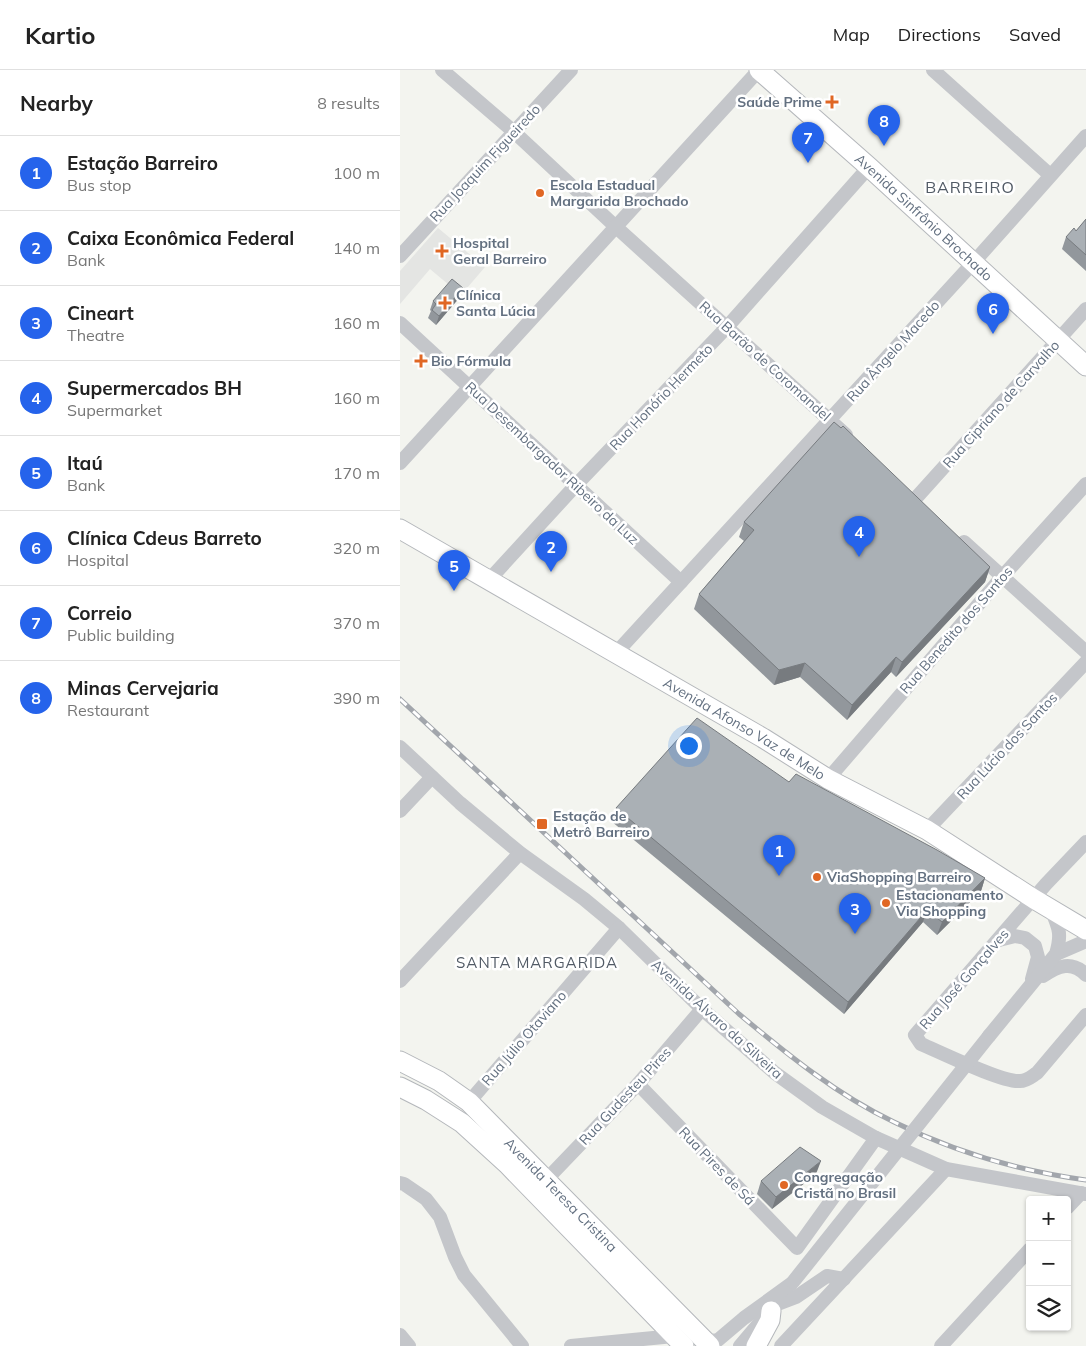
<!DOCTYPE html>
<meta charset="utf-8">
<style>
body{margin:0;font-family:Mulish,sans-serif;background:#f6f6f6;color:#222}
.controls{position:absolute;right:15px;bottom:15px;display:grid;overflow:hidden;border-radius:5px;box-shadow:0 1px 4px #0004}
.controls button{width:45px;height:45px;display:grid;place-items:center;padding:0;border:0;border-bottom:1px solid #e0e0e0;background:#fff;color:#222;font:25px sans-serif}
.you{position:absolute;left:288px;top:675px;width:18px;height:18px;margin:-12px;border:4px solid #fff;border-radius:50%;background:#1a73e8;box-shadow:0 0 0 8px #1a73e833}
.badge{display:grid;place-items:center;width:32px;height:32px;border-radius:50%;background:#2563eb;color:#fff;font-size:16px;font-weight:700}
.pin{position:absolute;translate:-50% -41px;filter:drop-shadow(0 1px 2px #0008)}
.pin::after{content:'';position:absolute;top:26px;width:18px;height:15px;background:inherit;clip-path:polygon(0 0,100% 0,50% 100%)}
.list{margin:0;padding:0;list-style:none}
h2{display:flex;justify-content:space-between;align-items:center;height:65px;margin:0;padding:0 20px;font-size:21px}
h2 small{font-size:16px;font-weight:400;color:#767676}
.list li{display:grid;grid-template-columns:32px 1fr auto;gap:15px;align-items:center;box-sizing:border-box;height:75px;padding:0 20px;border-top:1px solid #e0e0e0}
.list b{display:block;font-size:19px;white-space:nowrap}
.list p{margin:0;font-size:16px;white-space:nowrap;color:#767676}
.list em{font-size:16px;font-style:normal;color:#767676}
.icon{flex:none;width:28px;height:28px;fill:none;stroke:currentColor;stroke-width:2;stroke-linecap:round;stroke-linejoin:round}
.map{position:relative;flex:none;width:686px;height:1276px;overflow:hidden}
header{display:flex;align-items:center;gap:30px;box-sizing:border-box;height:70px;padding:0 25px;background:#fff;border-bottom:1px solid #e0e0e0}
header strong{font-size:24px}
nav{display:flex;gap:28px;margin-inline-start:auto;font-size:18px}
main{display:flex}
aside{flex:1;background:#fff}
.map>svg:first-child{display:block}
</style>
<header>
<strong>Kartio</strong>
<nav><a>Map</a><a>Directions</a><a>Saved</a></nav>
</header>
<main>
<aside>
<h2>Nearby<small>8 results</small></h2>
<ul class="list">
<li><span class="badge">1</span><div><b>Estação Barreiro</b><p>Bus stop</p></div><em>100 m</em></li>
<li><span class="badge">2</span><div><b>Caixa Econômica Federal</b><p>Bank</p></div><em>140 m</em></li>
<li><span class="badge">3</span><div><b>Cineart</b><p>Theatre</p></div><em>160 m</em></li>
<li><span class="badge">4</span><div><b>Supermercados BH</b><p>Supermarket</p></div><em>160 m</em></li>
<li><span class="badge">5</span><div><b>Itaú</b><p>Bank</p></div><em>170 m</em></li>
<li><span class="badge">6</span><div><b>Clínica Cdeus Barreto</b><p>Hospital</p></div><em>320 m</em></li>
<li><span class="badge">7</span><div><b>Correio</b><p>Public building</p></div><em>370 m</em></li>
<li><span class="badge">8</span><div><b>Minas Cervejaria</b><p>Restaurant</p></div><em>390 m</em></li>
</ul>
</aside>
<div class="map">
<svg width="686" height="1276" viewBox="0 0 686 1276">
<rect width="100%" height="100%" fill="#f3f4ef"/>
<path fill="#e4e5e3" d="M38,158L85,197L61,225L30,199L0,234V201Z"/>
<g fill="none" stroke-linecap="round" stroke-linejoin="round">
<g stroke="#b4b7bb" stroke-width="21">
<g id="major">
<path id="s1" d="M359,0L469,97L686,296"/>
<path id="s2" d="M0,459L363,668L428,709L527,760L634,829L686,860"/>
<path id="s3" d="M0,991L39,1011L69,1032L310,1276"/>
<path d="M0,1017L26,1030L62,1053L107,1094L284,1276"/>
<path d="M356,1276L370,1250L371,1241"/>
</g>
</g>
<g stroke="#c4c6ca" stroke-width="14">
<path d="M42,0L113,61L216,157L446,365"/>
<path d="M533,0L650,105"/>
<path d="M0,186L171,0"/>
<path d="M0,253L281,512"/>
<path d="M0,393L359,0"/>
<path d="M516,428L686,239"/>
<path d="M564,472L686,582"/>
<path d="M89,510L176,415L327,257L469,97"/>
<path d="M216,583L573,193L686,66"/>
<path d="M0,677L60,733L120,783L184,829L219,858L302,939L375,1003L422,1037L476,1068L546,1099L686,1124"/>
<path d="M428,709L602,507L686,414"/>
<path d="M0,741L32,707"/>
<path d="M527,760L686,592"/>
<path d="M686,772L646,814L515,965L521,974C540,982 603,1013 620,1011C627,1011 632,1006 637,1003L686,945"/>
<path d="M599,870L615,866L625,868L635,876L638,887L632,909"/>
<path d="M656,884L686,871"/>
<path d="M643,906C658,896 672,890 686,905"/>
<path d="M0,911L120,783"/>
<path d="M589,966L656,884C662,864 659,858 651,839"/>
<path d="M238,1014L397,1178L476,1068"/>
<path d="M69,1032L219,858"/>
<path d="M146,1110L238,1014L302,939"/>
<path d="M0,1113L4,1114L26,1129L40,1147L55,1187L64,1205L122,1276"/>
<path d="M667,1138L681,1123"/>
<path d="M375,1235L396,1227L427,1206L444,1209"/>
<path d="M0,1265L9,1276"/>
<path d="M306,1272L318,1270L344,1248L391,1214"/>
<path d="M171,1276L274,1266"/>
<path d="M340,1276L367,1244"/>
<path d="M381,1276L546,1099"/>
<path d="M541,1276L630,1179"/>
</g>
<use href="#major" stroke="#fff" stroke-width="19"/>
<g stroke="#a2a6ac" stroke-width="5">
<path id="rail" d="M0,629L339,944C387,984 437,1025 494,1052C555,1082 619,1101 686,1110"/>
</g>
<use href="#rail" stroke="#fff" stroke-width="3" stroke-dasharray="9" stroke-linecap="butt"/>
<path stroke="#c4c6ca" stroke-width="14" d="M393,1212L589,966"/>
</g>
<g fill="#92979c">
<path d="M686,149V201L662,179L666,167L676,161Z"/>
<path d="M63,218L60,227L36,255L28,248L31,241L30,240L33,231Z"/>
<path d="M344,452L590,497L585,512L496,607L491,602L447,650L400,607L374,615L294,539L299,524L344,471L339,467Z"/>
<path d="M389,712L585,808L581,821L537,865L523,852L444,944L211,751L216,738Z"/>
<path d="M416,1104L372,1139L357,1124L361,1111Z"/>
</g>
<g fill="#777b7f">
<path d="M63,218L60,227L36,255L39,246Z"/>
<path d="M590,497L585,512L496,607L502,592Z"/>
<path d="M496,587L491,602L447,650L452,635Z"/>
<path d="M405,593L400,607L374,615L379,600Z"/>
<path d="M585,808L581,821L537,865L542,852Z"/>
<path d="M527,840L523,852L444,944L448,932Z"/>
<path d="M421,1091L416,1104L372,1139L376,1127Z"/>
</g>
<g fill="#aab0b5" stroke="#777b7f">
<path d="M686,149V185L666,167L674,158L676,161Z"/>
<path d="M52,209L63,218L39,246L32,240L36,234L33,231Z"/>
<path d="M434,352L441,358L443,356L590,497L502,592L496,587L452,635L405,593L379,600L299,524L354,460L344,452Z"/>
<path d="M297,648L389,712L396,704L537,780L585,808L542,852L527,840L448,932L216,738Z"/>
<path d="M400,1077L421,1091L376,1127L361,1111Z"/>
</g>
<g fill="#e06724" stroke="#fff" stroke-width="2">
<path d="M429.5 24.5h5v5h5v5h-5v5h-5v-5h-5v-5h5z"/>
<circle cx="140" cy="123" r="5"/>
<path d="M39.5 173.5h5v5h5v5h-5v5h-5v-5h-5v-5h5z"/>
<path d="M42.5 225.5h5v5h5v5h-5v5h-5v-5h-5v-5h5z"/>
<path d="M18.5 283.5h5v5h5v5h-5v5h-5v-5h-5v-5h5z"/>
<rect x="136" y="748" width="12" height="12" rx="2.5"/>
<circle cx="417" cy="807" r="5"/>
<circle cx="486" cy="833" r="5"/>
<circle cx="384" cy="1115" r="5"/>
</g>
<g text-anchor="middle" stroke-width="5" stroke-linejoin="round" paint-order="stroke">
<g font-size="14" font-weight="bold" fill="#637080" stroke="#fff" text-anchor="start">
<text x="422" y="37" text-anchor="end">Saúde Prime</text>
<text x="150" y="120">Escola Estadual<tspan x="150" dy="16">Margarida Brochado</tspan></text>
<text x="53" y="178">Hospital<tspan x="53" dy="16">Geral Barreiro</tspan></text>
<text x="56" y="230">Clínica<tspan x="56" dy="16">Santa Lúcia</tspan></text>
<text x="31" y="296">Bio Fórmula</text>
<text x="153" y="751">Estação de<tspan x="153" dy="16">Metrô Barreiro</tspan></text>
<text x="427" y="812">ViaShopping Barreiro</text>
<text x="496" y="830">Estacionamento<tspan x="496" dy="16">Via Shopping</tspan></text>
<text x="394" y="1112">Congregação<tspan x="394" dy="16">Cristã no Brasil</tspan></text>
</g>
<g font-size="14" fill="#637080" stroke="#fff">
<text transform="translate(85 93) rotate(-47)" y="5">Rua Joaquim Figueiredo</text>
<text dy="5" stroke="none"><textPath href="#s1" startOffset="221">Avenida Sinfrônio Brochado</textPath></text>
<text transform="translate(493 281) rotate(-48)" y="5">Rua Ângelo Macedo</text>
<text transform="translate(365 291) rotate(42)" y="5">Rua Barão de Coromandel</text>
<text transform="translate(261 327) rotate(-46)" y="5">Rua Honório Hermeto</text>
<text transform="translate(601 334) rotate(-48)" y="5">Rua Cipriano de Carvalho</text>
<text transform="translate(152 393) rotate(43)" y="5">Rua Desembargador Ribeiro da Luz</text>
<text transform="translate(556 560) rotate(-49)" y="5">Rua Benedito dos Santos</text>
<text dy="5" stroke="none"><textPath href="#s2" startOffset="398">Avenida Afonso Vaz de Melo</textPath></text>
<text transform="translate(607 676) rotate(-47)" y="5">Rua Lúcio dos Santos</text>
<text transform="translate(564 909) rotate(-49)" y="5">Rua José Gonçalves</text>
<text transform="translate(317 949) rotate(42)" y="5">Avenida Álvaro da Silveira</text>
<text transform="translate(124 968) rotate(-49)" y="5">Rua Júlio Otaviano</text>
<text transform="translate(225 1026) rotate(-47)" y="5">Rua Gudesteu Pires</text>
<text transform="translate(317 1096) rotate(46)" y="5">Rua Pires de Sá</text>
<text dy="5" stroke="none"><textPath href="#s3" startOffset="211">Avenida Teresa Cristina</textPath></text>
</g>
<g font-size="15" letter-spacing="1" fill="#515a65" stroke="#fff">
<text x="137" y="898">SANTA MARGARIDA</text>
</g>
<g font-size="16" letter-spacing="1" fill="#515a65" stroke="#fff">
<text x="570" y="123">BARREIRO</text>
</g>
</g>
</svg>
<div class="controls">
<button>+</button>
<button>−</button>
<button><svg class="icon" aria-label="layers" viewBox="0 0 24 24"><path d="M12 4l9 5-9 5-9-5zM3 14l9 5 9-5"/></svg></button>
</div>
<div class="you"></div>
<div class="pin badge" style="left:379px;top:806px">1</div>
<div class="pin badge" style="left:151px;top:502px">2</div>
<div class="pin badge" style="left:455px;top:864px">3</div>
<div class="pin badge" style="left:459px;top:487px">4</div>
<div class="pin badge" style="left:54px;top:521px">5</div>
<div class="pin badge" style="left:593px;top:264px">6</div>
<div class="pin badge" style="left:408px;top:93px">7</div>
<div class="pin badge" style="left:484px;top:76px">8</div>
</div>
</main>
